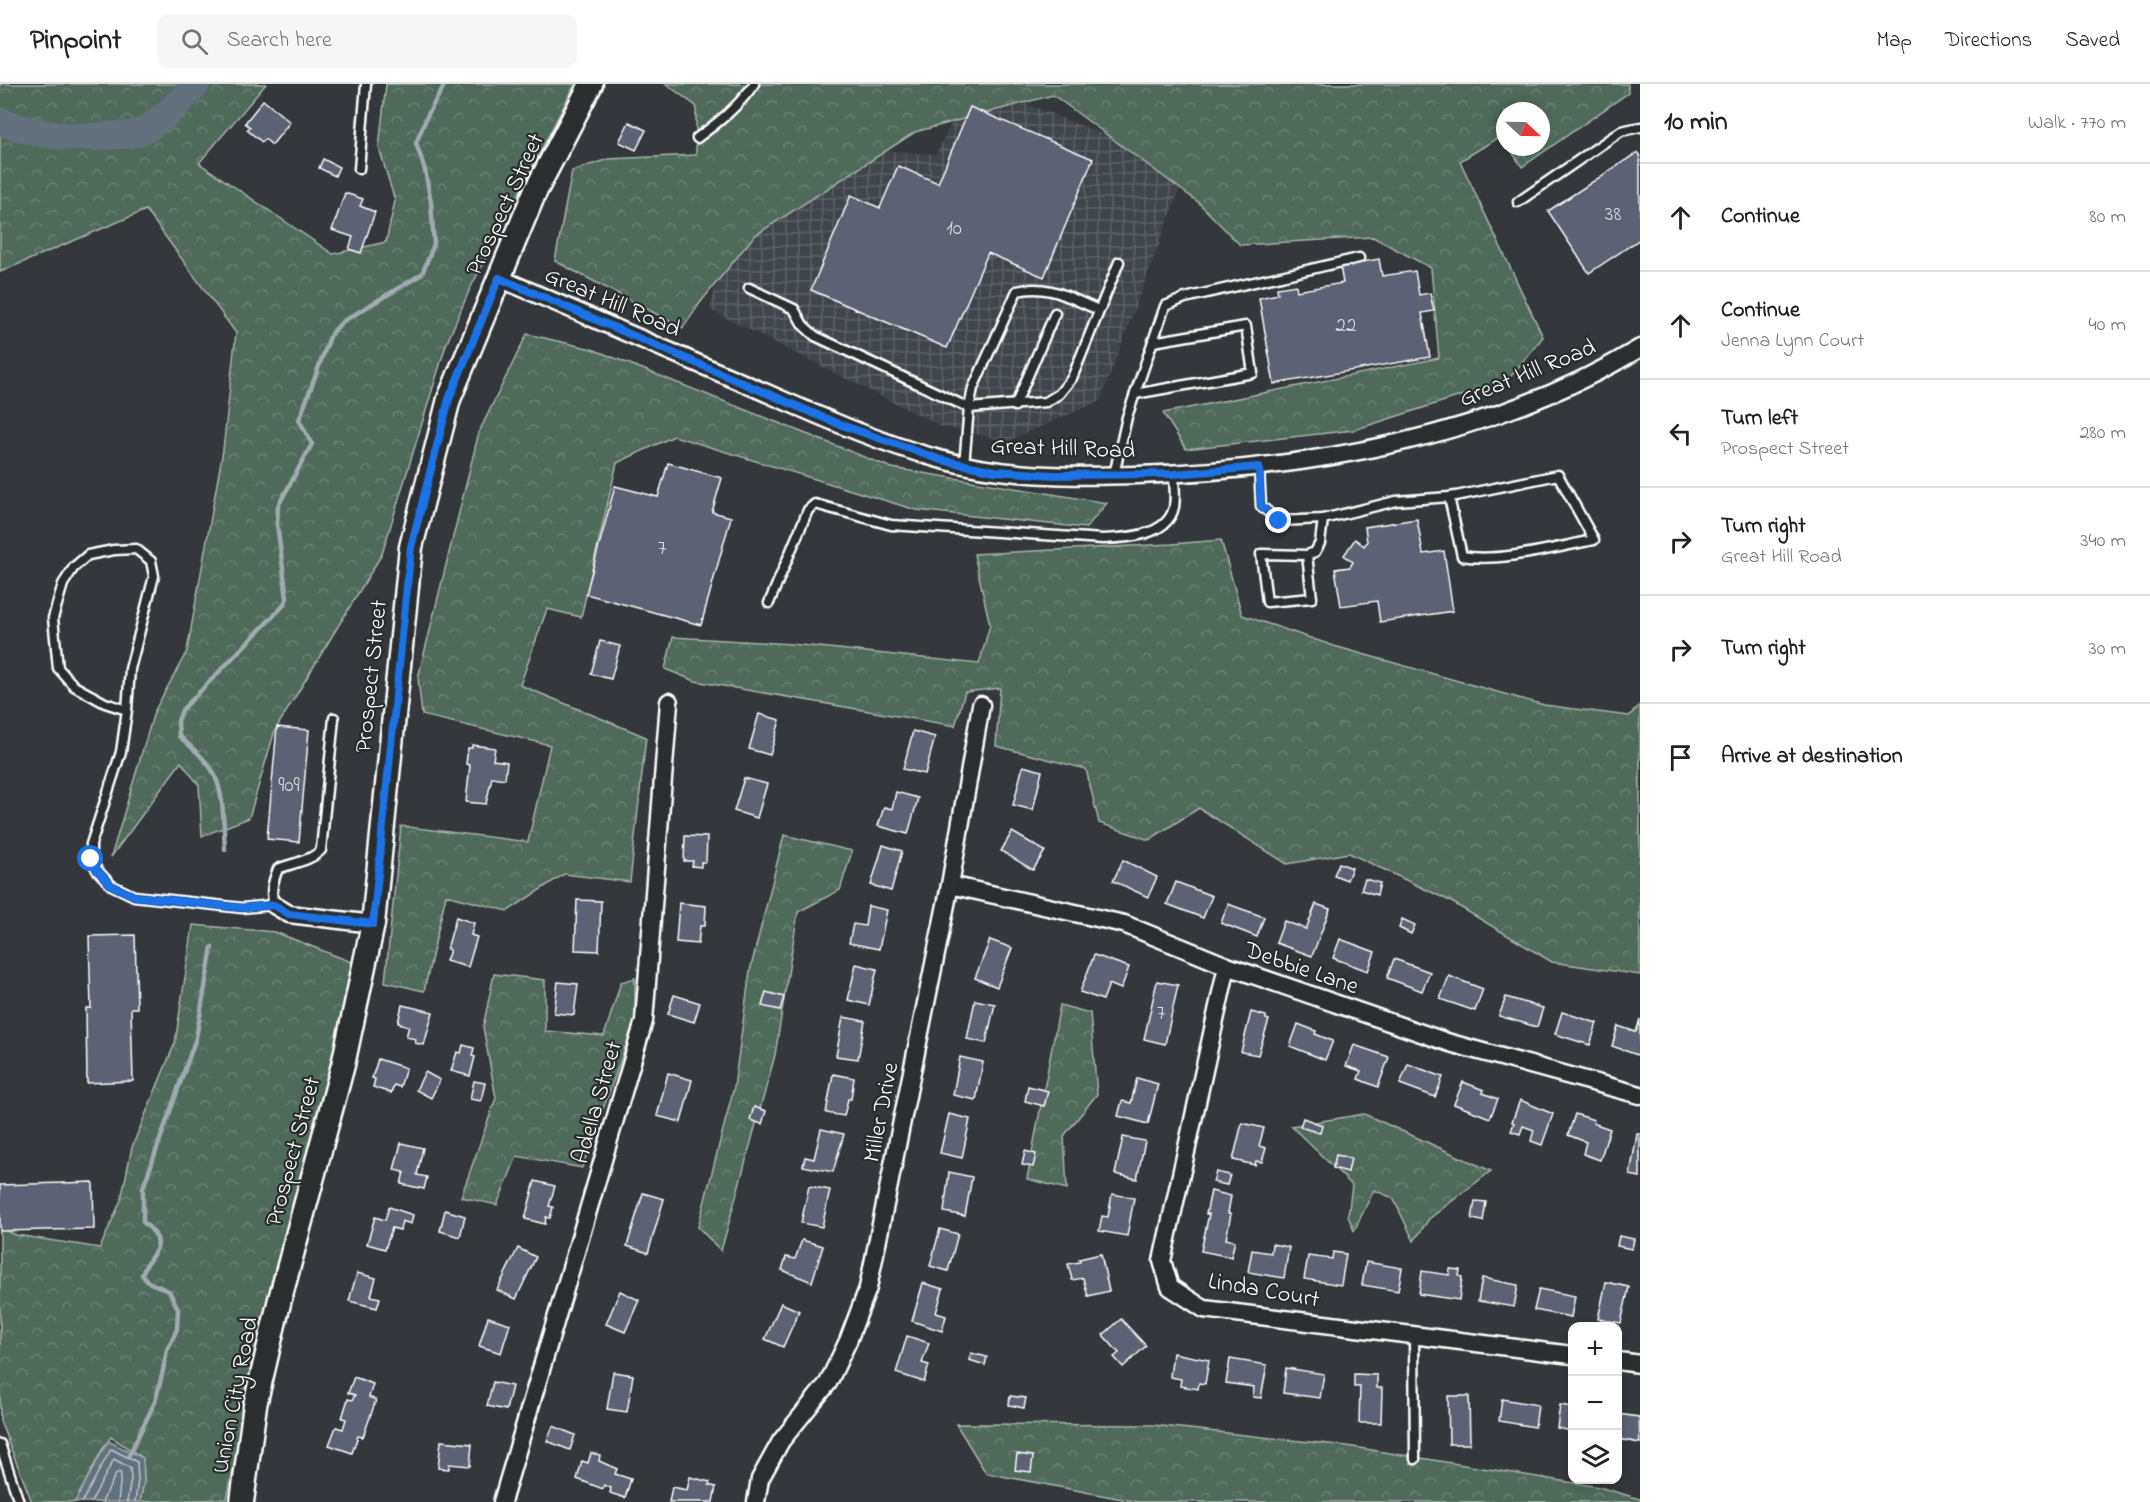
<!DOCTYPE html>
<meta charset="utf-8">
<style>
body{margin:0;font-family:"Indie Flower",sans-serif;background:#f6f6f6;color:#222}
.controls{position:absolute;right:18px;bottom:18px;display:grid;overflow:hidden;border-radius:12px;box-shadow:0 3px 9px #0003}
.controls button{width:54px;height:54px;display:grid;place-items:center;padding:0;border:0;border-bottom:2px solid #e0e0e0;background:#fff;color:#222;font:30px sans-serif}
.compass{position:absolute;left:1496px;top:18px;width:54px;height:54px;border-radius:50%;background:#fff;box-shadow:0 3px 9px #0003;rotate:112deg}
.stop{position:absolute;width:18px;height:18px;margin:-14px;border:4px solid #1a73e8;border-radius:50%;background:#fff}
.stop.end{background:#1a73e8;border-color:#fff;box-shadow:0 2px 6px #0008}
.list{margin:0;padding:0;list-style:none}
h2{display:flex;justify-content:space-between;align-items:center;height:78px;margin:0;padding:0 24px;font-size:26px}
h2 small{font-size:20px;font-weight:400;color:#767676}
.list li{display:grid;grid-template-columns:39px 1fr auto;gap:18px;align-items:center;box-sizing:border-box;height:108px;padding:0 24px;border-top:2px solid #e0e0e0}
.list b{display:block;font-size:22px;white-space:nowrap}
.list p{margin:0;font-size:20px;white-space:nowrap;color:#767676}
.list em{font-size:20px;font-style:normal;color:#767676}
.icon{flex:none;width:33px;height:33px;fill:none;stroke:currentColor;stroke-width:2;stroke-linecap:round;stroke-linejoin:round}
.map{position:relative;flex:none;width:1640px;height:1418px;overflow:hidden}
header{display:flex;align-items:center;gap:36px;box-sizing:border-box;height:84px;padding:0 30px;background:#fff;border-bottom:2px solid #e0e0e0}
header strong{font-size:28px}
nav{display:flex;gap:33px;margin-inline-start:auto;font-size:21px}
.search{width:420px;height:54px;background:#f6f6f6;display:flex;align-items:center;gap:15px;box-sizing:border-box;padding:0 21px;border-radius:12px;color:#767676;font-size:22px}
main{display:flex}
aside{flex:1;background:#fff}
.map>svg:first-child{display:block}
</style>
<header>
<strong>Pinpoint</strong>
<div class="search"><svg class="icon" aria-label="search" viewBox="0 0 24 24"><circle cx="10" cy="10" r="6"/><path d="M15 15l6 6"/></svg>Search here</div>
<nav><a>Map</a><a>Directions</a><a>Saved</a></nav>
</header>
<main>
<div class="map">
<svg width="1640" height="1418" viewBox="0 0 1640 1418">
<defs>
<pattern id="industrial-grid" width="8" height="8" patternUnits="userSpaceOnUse" patternTransform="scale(1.5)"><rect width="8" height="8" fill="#40454c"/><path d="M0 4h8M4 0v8" fill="none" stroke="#5d6167"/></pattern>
<pattern id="forest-crowns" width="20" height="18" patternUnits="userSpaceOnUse" patternTransform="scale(1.5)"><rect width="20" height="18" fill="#506b5a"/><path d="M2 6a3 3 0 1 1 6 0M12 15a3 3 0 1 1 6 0" fill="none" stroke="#6a8173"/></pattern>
</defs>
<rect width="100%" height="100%" fill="#34383c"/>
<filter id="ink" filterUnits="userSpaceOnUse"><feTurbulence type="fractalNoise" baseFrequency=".0167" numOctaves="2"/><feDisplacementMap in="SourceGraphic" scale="12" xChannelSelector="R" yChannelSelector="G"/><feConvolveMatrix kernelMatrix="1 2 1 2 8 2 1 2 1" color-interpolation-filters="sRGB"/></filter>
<g filter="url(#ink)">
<path fill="url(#industrial-grid)" d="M971,0H977L1102,50L1119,13L1201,49L1100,317L1007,357L940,342L710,226L728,149L860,65L936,70Z"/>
<g fill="url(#forest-crowns)" stroke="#a8b5ac" stroke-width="1.5">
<path d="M0,0H266L199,79L333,170L386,158L395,117L379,64L386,0H575L469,207L446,261L382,470L275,646L249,734L202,752L199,701L181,678L111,773L154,628L187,567L223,366L236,249L146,126L0,188Z"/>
<path d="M666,0H1628V9L1522,83L1509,63H1541V27H1505V57L1501,52L1460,77L1543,253L1507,297L1354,346L1186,365L1163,329L1439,274L1431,184L1373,153L1240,161L1198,118L1053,11L915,48L754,152L700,219L683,244L555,177L572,87L608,75L696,71V22Z"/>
<path d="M527,250L592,265L892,384L1107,419L1086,444L916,426L674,352L617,379L581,533L547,525L520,601L646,653L630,798L564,790L508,827L446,811L424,907L385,898L401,742L528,758L550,661L422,631L418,594L479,348Z"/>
<path d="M1221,456L1242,531L1334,562L1544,621L1629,632L1640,621V891L1552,878L1450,817L1349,769L1287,780L1199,724L1149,756L1099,739L1086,685L996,662L1000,604L965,608L955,642L695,597L665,585L673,553L791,560L979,580L990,541L974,470L1172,460Z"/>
<path d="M784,751L852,767L840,806L798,828L775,971L721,1167L698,1143L734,1003L750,887Z"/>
<path d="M193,841L275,848L354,879L332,992L283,1155L227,1415L140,1418L144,1397L143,1374L111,1353L103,1364L75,1418H32L0,1337V1144L16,1151L100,1164L121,1116L132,1063L175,959Z"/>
<path d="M494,890L545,896V947L604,952L621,898L635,894V936L582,1084L517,1072L497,1121L461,1113L496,1014L483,943Z"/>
<path d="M1060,921L1090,929L1097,1010L1064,1052L1067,1105L1027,1095Z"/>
<path d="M1364,1030L1491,1087L1429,1135L1414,1157L1393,1114L1374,1106L1354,1147L1348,1132L1352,1101L1291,1042Z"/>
<path d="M956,1340L1153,1341L1347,1362L1599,1403L1640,1415V1418H1138L986,1389Z"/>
</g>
<path fill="#62717c" stroke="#a1aab0" stroke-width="1.5" d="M108,1357L143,1374L144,1397L140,1418H75Z"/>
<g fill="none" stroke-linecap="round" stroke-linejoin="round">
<g stroke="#c0c6cb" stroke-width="1.5">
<path d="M82,1418L111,1365L137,1378L138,1396L135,1418"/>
<path d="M91,1418L114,1375L130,1384L131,1395L127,1418"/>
<path d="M102,1418L116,1390L119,1388L121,1390L118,1418"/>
</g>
<g stroke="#a1aab0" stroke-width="4.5">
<path d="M225,765C223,740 225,708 212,686C204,673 190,662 179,652L178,637L182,626L283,522L287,514L277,440L278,422L312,360L299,336L331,250L342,238L422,190L434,160L431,118L425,86L416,59L428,30L445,0"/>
<path d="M129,1371L155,1318L162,1291L167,1266L177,1245L178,1225L169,1207L148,1198L142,1191C148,1168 174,1163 143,1138V1104L196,954L212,863"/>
</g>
<path stroke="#62717c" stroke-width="28" d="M0,37C39,52 77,56 118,51C125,51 134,51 140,48C163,38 179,17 196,0"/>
</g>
<g fill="#5b6273" stroke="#fff" stroke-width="1.5">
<path d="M263,16L290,38L272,61L265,55L262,58L247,46L250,43L245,39Z"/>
<path d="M970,23L1093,75L1044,193L988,169L947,264L811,206L851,111L880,124L898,82L938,99Z"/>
<path d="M629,38L646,46L636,66L619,58Z"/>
<path d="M1638,68L1640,72V155L1589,189L1548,127Z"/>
<path d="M323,75L339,83L335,92L319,84Z"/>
<path d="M345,109L363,115L360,122L375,128L361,169L349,165L353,153L332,146Z"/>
<path d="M1379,175L1382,192L1415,187L1419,211L1430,209L1434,227L1422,229L1430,273L1274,300L1259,214L1278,210L1277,204L1296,201L1297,207L1343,199L1340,182Z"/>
<path d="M668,379L722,394L712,428L731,433L701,541L586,510L615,402L658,413Z"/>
<path d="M1417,435L1423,470L1444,467L1453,527L1380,538L1377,517L1341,522L1335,485L1350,483L1353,478L1344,471L1355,455L1364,462L1367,458L1365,443Z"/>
<path d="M600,557L620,562L611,595L591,590Z"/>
<path d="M759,630L780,636L770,671L749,665Z"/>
<path d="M277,643L309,646L299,758L267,755Z"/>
<path d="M913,647L935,653L925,690L903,685Z"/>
<path d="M472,661L495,664L493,676L507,678L505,695L492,693L486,720L466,718L470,681L466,680L468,664H472Z"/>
<path d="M1023,682L1042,687L1033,726L1013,721Z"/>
<path d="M744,694L767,700L757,734L734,727Z"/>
<path d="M896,708L918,714L908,750L878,742L884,723L892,725Z"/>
<path d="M1012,748L1045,767L1033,786L1001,767Z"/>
<path d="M685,752L707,753L706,778H701V783L692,782L693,777H684Z"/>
<path d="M883,761L902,767L891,807L871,801Z"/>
<path d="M1123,776L1157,793L1148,813L1113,797Z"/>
<path d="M1339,779L1352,784L1347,796L1334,791Z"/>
<path d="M1365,795L1380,799L1377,811L1361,806Z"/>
<path d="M1176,798L1212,812L1203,834L1167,820Z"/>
<path d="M577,816L601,817L599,867L575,866Z"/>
<path d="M679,819L706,822L705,842H700L698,860L676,858Z"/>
<path d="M1228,820L1264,833L1257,853L1221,839Z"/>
<path d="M1316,820L1330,825L1312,872L1276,859L1284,837L1306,845Z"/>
<path d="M868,822L887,826L879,865L849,859L853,840L865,842Z"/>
<path d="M456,833L474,839L471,851L477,853L468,883L446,877L450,866L447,865Z"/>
<path d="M1402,835L1415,841L1411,850L1399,844Z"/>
<path d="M135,851L137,924H131L133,997L87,999L86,924H91L89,852Z"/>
<path d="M1340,855L1375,868L1368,887L1333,874Z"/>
<path d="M990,856L1012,864L997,903L975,894Z"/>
<path d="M1094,871L1129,883L1121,905L1109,900L1103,916L1080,908Z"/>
<path d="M1394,875L1430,888L1422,907L1387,894Z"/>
<path d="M856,880L877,885L869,921L848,916Z"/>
<path d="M1449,892L1483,905L1475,927L1440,915Z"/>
<path d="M1157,897L1178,901L1165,960L1144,955Z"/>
<path d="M558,898L578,900L574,931L554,929Z"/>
<path d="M766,908L784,913L780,926L762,922Z"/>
<path d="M674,911L700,919L694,938L668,930Z"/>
<path d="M1506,913L1543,924L1537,943L1499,932Z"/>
<path d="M975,916L995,920L986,959L967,955Z"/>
<path d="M402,921L433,928L424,961L415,959L416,955L406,953L409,942L398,939Z"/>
<path d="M1251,928L1266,932V935L1269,936L1258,971L1241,968Z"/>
<path d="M1562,928L1597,939L1590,961L1555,950Z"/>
<path d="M843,933L865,937L858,975L836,972Z"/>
<path d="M1640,935V972L1612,962L1618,942L1636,948Z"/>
<path d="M1298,940L1316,947L1315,950L1333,957L1325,976L1290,962Z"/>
<path d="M463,961L474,964L472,972L475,973L470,992L451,987L457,968L461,969Z"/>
<path d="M1354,961L1389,973L1378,1003L1358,995L1361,987L1346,982Z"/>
<path d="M960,973L983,978L976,1016L953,1011Z"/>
<path d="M378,975L406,984L400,1003L394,1001L391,1009L373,1003L375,995L372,994Z"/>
<path d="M1408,980L1443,993L1435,1013L1400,1000Z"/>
<path d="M425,988L440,996L431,1014L416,1006Z"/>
<path d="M668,989L692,996L681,1038L657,1032Z"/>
<path d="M833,990L854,994L851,1015H848L844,1032L826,1029Z"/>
<path d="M1137,994L1158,1000L1148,1040L1118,1032L1122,1017L1131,1019Z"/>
<path d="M474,997L485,999L481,1017L470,1015Z"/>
<path d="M1463,998L1484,1006L1483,1009L1498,1015L1490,1034L1454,1020Z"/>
<path d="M1028,1002L1048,1007L1044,1022L1025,1017Z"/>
<path d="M1520,1016L1553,1030L1542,1061L1531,1057L1534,1046L1523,1042L1520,1050L1511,1047L1514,1039L1512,1038Z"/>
<path d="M754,1023L766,1027L762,1040L750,1036Z"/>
<path d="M949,1030L970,1035L962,1074L940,1069Z"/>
<path d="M1575,1030L1594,1036L1593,1039L1610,1045L1600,1076L1583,1070L1586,1058L1568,1051Z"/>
<path d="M1303,1034L1322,1041L1320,1049L1300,1043Z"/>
<path d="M1242,1039L1264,1044L1259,1062L1266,1064L1262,1078L1256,1077L1255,1081L1233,1076Z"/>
<path d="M821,1045L844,1050L833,1088L803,1082L805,1073L814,1075Z"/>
<path d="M1637,1050H1640V1093L1630,1091Z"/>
<path d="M1123,1053L1145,1057L1137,1095L1115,1090Z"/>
<path d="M401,1059L423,1064L417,1091L427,1093L424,1105L401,1100L404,1088L394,1086Z"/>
<path d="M1025,1067L1036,1070L1033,1083L1022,1081Z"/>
<path d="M1336,1071L1351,1074L1348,1088L1333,1084Z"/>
<path d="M949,1088L972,1093L965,1132L944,1128Z"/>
<path d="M1216,1088L1230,1091L1227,1101L1213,1098Z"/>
<path d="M535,1097L555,1102L549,1122L553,1123L550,1134L546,1133L545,1140L525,1135Z"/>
<path d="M93,1098L94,1145L0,1147V1101Z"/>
<path d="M809,1102L830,1106L822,1143L801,1139Z"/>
<path d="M1211,1107L1231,1112L1228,1129L1231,1130L1226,1155L1235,1157L1231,1173L1201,1167L1209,1130H1206Z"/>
<path d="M643,1109L664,1115L648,1169L627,1162Z"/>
<path d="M1112,1110L1134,1114L1127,1152L1099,1147L1102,1132L1108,1133Z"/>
<path d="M1475,1117L1486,1118L1483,1137L1472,1135Z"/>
<path d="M389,1123L413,1131L411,1140L402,1137L400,1146L392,1144L385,1165L367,1160L375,1133L385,1136Z"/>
<path d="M445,1126L465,1132L460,1153L440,1147Z"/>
<path d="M940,1145L958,1150L948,1187L930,1182Z"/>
<path d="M1619,1152L1634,1155L1632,1165L1617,1162Z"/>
<path d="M802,1156L823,1162L812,1198L782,1186L786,1173L795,1175Z"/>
<path d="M1272,1160L1289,1163L1284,1194L1248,1188L1252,1166L1271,1169Z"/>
<path d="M518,1164L536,1173L516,1215L497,1206Z"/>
<path d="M1333,1168L1346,1170L1341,1201L1304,1195L1308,1172L1332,1175Z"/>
<path d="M1101,1170L1109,1207L1088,1212L1083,1194L1072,1196L1068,1180L1080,1178L1079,1175Z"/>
<path d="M1366,1178L1402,1184L1398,1207L1362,1201Z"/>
<path d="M1450,1185L1460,1186L1459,1192L1462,1193L1459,1216L1419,1210L1422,1187L1449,1191Z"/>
<path d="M357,1189L376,1194L371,1212L380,1214L377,1224L349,1217Z"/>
<path d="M1482,1194L1518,1201L1514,1223L1478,1217Z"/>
<path d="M1606,1198L1629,1203L1621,1239L1598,1235Z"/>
<path d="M923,1199L943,1205L936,1229L946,1232L942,1247L912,1237Z"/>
<path d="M1539,1205L1575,1212L1571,1233L1534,1226Z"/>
<path d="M620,1207L639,1216L625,1248L606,1240Z"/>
<path d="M781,1219L799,1227L783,1263L765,1255Z"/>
<path d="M488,1233L510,1240L501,1269L479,1262Z"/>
<path d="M1121,1235L1146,1262L1123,1283L1114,1273L1119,1269L1103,1251Z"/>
<path d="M907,1252L929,1259L922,1279L929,1281L924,1298L896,1289Z"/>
<path d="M971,1269L987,1273L985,1281L969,1276Z"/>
<path d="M1173,1269L1209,1276L1205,1300L1199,1299L1198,1305L1180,1302L1181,1295L1170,1293Z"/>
<path d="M1230,1275L1267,1281L1261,1314L1253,1313L1254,1303L1226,1299Z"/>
<path d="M1286,1284L1324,1290L1320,1314L1283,1309Z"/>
<path d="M613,1288L633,1291L627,1328L607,1325Z"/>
<path d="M1354,1290L1377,1291V1304H1382L1381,1339H1359L1360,1303H1354Z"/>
<path d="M354,1293L373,1300L369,1313L376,1316L363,1353L358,1352L352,1369L329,1361L336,1343L343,1345L346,1335L342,1334L348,1315L352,1316L355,1311L348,1309Z"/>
<path d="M493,1298L512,1302L506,1326L487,1322Z"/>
<path d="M1010,1312L1026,1314L1024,1324L1009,1321Z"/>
<path d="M1448,1312H1469L1470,1360H1449Z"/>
<path d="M1502,1315L1538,1321L1535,1343L1499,1337Z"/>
<path d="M1560,1321L1572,1323V1347L1557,1344Z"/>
<path d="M1618,1330L1639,1333L1640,1359L1618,1355Z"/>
<path d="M553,1342L575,1351L570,1366L547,1357Z"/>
<path d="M441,1357L472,1360L470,1382L449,1380V1385L438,1384Z"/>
<path d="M591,1369L600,1371L599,1377L617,1385L615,1390L631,1395L625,1414L610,1409L611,1404L604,1401L603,1405L577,1395L582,1377L588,1379Z"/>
<path d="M1017,1370L1033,1372L1031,1388L1015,1386Z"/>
<path d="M690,1393L710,1398L709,1401L716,1403L713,1418H669L672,1403L687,1406Z"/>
</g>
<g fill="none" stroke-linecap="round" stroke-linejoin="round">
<g stroke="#fff" stroke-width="13">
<g id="service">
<path d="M697,54C719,38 738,23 754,0"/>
<path d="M359,85L366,0"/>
<path d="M1518,118L1621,47L1640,43"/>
<path d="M749,204L794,225L803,241L815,252L969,324L973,304L1017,207C1049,199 1071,215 1099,226"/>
<path d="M1135,310L1253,289L1246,242L1153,258"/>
<path d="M1015,322L1055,229"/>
<path d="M964,381L969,324L1046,318L1059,310L1072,294L1119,178"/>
<path d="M1259,383L1261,422L1279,437L1323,435L1396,417L1449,413L1456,412L1558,391L1594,456C1556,463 1499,479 1462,472L1449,413"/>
<path d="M1114,391L1127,333L1165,222L1185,214L1359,174"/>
<path d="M1307,471L1312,514L1267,518L1261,470L1307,471L1315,468L1320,459L1323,435"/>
<path d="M769,519L808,426L815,420L891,441L1103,455C1127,454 1168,452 1174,423C1176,412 1174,400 1174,390"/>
<path d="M127,626L105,619L74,602L58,584L53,534L63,500L74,483L88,471L114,466L136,465L151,477L154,492L130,585L127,626L121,668L91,760V775L97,786L111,801L134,812L242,824L274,821C270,808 273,797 278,785C292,779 311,777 321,766L334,634"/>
<path d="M1414,1251L1415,1375"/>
<path d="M0,1360L19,1418"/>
</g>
</g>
<g stroke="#fff" stroke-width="21">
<g id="minor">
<path d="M499,194C582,229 665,265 748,301C811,328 873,357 939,375C1003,393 1071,393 1137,391C1306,386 1494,353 1640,264"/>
<path d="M950,801L1124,840L1227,882L1450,959L1640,1011"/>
<path d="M274,821L289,830L373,840"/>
<path d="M1227,882L1162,1177L1170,1203L1204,1225L1572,1271"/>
<path d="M1618,1277L1640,1280"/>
<path d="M502,1418L644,937L669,618"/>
<path d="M756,1418L760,1395L781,1357L828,1299L848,1257L868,1204L950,801L981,621"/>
</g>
</g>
<g stroke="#fff" stroke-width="27">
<path id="secondary" d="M242,1418L255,1321L280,1215L343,981L373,840L411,463L449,315L534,110L591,0"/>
</g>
<use href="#service" stroke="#2a2d2e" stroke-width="8"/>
<use href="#minor" stroke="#2a2d2e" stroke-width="16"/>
<use href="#secondary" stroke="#2a2d2e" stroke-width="22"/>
</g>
</g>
<g fill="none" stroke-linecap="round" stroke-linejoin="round" filter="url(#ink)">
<path stroke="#1a73e8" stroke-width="8" d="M91,775L97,786L111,801L134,812L242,824L274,821L289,830L373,840L411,463L449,315L499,194L836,339L941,376L995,387L1054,391L1174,390L1259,383L1261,422L1279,437"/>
</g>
<g text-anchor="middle" stroke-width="4.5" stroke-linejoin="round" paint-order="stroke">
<g font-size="21" fill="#d6d8dc">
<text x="1613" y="136">38</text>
<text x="954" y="150">10</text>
<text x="1346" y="247">22</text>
<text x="662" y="470">7</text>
<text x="289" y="707">909</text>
<text x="1161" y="935">7</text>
</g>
<g font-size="24" fill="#fff" stroke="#2a2d2e">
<text transform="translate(504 120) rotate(-65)" y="8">Prospect Street</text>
<text transform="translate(613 217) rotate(23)" y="8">Great Hill Road</text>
<text transform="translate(1527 288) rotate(-22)" y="8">Great Hill Road</text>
<text transform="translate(1063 363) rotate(2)" y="8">Great Hill Road</text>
<text transform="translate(370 592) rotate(-84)" y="8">Prospect Street</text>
<text transform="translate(1302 883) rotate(19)" y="8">Debbie Lane</text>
<text transform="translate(596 1018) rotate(-74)" y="8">Adella Street</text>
<text transform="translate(880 1028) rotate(-79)" y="8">Miller Drive</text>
<text transform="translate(292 1067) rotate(-75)" y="8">Prospect Street</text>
<text transform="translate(1264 1205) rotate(10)" y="8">Linda Court</text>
<text transform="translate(234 1311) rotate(-79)" y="8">Union City Road</text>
</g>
</g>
</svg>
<div class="controls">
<button>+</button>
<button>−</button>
<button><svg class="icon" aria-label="layers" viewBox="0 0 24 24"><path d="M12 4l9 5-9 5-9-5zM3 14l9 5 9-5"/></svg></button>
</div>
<svg class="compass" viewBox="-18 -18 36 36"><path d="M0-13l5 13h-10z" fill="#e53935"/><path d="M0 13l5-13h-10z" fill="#767676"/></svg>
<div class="stop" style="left:91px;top:775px"></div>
<div class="stop end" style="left:1279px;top:437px"></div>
</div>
<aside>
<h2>10 min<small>Walk · 770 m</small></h2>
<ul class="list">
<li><svg class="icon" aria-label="ahead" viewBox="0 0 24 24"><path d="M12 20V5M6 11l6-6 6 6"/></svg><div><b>Continue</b></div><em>80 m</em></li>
<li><svg class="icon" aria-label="ahead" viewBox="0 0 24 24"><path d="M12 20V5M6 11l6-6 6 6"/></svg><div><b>Continue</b><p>Jenna Lynn Court</p></div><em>40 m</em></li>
<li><svg class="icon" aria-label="left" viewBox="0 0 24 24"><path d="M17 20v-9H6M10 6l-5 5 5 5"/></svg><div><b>Turn left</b><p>Prospect Street</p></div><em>280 m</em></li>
<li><svg class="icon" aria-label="right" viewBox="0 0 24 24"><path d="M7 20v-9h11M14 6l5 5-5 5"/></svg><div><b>Turn right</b><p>Great Hill Road</p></div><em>340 m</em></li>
<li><svg class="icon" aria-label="right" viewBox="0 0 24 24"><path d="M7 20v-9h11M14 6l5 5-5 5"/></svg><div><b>Turn right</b></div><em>30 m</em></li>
<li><svg class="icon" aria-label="arrive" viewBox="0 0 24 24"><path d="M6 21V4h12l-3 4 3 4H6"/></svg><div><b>Arrive at destination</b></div></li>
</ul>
</aside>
</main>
